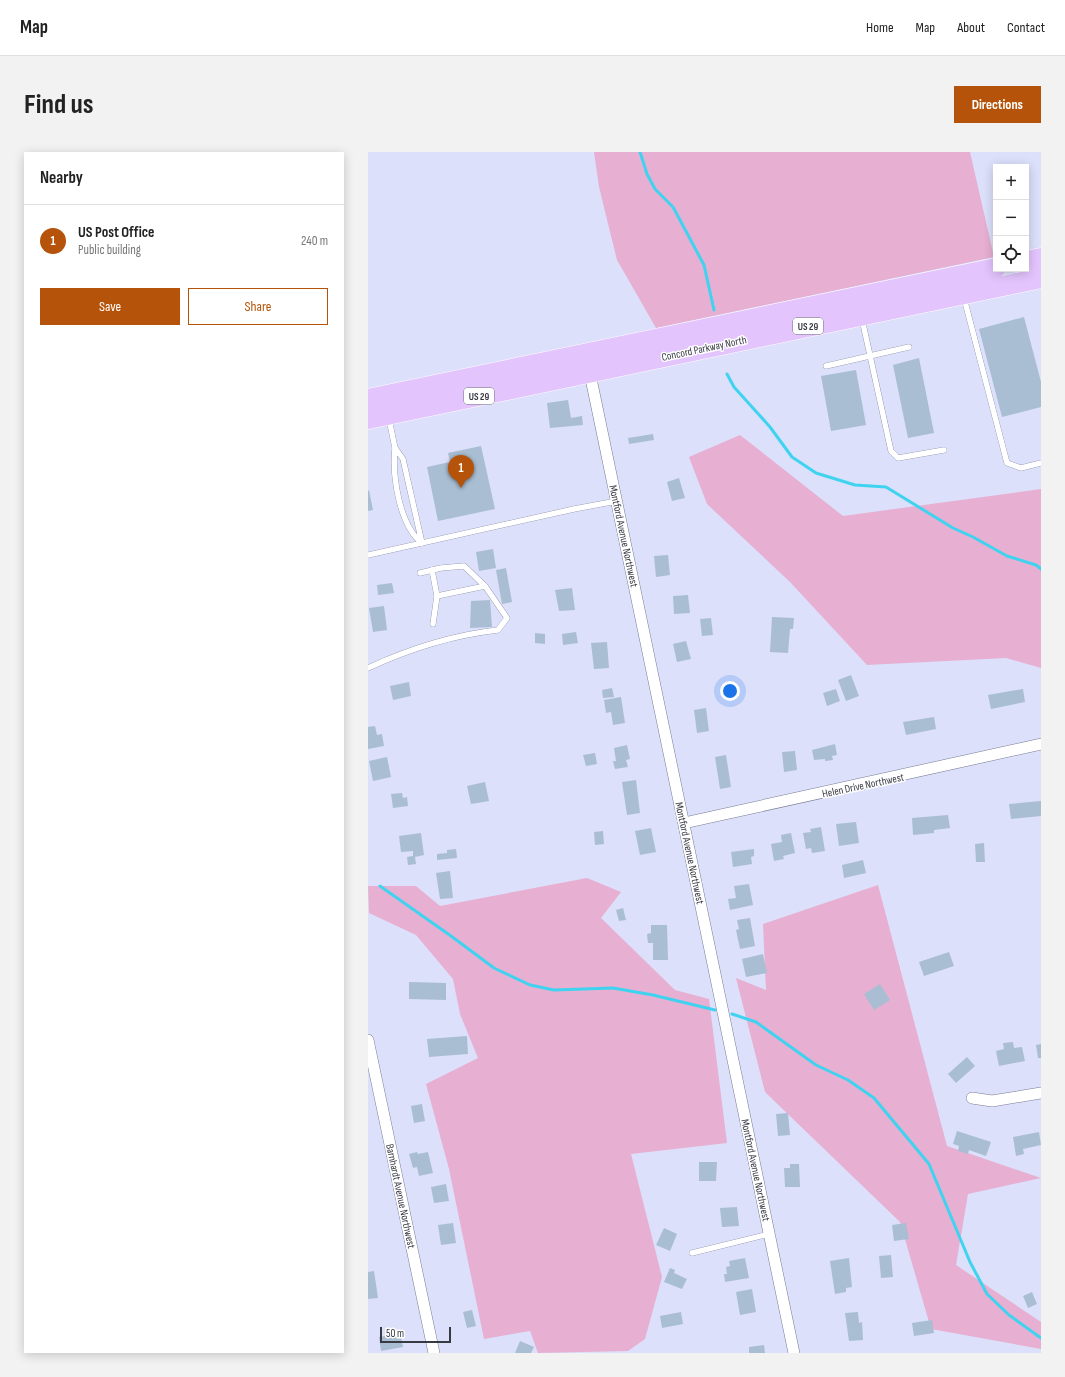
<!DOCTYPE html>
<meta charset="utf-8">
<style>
body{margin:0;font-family:"Sofia Sans Condensed",sans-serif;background:#f2f2f2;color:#222}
.controls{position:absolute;right:12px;top:12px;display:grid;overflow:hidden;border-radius:0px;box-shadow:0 2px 10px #0003}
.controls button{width:36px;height:36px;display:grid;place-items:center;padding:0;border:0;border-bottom:1px solid #e0e0e0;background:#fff;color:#222;font:20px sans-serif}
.scale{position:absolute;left:12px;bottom:10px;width:71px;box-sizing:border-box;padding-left:4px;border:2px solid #373943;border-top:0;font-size:11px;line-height:14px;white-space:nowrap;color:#373943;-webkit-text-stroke:3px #fff;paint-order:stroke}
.you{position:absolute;left:362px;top:539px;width:14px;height:14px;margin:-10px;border:3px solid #fff;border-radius:50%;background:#1a73e8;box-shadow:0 0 0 6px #1a73e833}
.badge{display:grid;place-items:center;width:26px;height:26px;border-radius:50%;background:#b45309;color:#fff;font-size:13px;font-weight:700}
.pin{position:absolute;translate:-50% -33px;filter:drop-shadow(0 1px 2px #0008)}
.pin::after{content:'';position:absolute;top:21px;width:14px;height:12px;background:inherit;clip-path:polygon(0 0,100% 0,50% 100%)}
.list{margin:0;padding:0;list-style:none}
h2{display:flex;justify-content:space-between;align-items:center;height:52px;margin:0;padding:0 16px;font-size:17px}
h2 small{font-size:13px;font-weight:400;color:#767676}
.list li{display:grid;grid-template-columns:26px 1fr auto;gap:12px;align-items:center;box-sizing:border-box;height:72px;padding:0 16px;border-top:1px solid #e0e0e0}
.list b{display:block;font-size:15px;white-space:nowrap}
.list p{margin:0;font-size:13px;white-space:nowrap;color:#767676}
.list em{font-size:13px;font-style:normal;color:#767676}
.actions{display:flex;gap:8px;padding:12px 16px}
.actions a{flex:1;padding:9px 0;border:1px solid #b45309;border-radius:0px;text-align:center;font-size:14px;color:#b45309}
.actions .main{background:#b45309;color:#fff}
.icon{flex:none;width:22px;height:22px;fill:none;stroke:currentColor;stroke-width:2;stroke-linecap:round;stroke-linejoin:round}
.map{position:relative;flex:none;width:673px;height:1201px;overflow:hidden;border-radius:0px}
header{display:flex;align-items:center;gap:24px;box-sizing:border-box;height:56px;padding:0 20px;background:#fff;border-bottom:1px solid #e0e0e0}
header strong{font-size:19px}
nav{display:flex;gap:22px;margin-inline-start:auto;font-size:14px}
.intro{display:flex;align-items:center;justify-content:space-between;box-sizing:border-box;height:96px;padding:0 24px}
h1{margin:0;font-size:28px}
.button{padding:10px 18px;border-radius:0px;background:#b45309;color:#fff;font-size:14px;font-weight:700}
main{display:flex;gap:24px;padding:0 24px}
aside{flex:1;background:#fff;border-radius:0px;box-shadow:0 2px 10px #0003}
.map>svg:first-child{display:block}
</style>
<header>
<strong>Map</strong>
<nav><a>Home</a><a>Map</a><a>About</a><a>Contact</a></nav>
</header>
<div class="intro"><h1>Find us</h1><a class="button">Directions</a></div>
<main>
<aside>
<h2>Nearby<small></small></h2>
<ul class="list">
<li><span class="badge">1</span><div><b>US Post Office</b><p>Public building</p></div><em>240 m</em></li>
</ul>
<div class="actions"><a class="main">Save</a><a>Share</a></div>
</aside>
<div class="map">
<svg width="673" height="1201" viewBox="0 0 673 1201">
<rect width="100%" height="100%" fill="#dce0fb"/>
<g fill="#e7afd2">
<path d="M226,0H602L626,105L288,176L249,108L231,35Z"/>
<path d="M372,283L475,364L673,337V516L638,506L499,513L422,430L339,352L321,305Z"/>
<path d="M219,726L253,740L233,766L307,838L341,847L359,991L263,1002L294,1125L277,1187L260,1199L170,1201L162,1179L116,1187L81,1017L58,932L110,906L92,862L85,827L48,783L1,761L0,734H48L72,754Z"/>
<path d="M510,733L579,994L673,1026L600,1042L588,1113L673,1170V1197L563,1177L532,1070L397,940L368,826L398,838L395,772Z"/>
</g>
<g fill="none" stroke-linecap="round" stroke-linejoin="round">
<g stroke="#3fd3f0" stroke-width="3">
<path d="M272,0L279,22L287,37L305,55L336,113L346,158"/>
<path d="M359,222L366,235L402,275L424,305L448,321L487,333L518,335L585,376L605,385L639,404L668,413L673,417"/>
<path d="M12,734L83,784L126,816L162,833L186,838L245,836L285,843L347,858"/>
<path d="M364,862L388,870L448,913L480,928L506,946L561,1012L602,1110L619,1142L641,1163L673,1186"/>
</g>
</g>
<g fill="#a9bed2">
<path d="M656,165L673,230V255L634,265L611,177Z"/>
<path d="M551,206L566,281L540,286L525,213Z"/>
<path d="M488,218L498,273L463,279L453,224Z"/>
<path d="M200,248L203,266L214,264L215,273L182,276L179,251Z"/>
<path d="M285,282L286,288L261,292L260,286Z"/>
<path d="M113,294L127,357L70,369L59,315L82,310L80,301Z"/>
<path d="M311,326L317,346L304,349L299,330Z"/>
<path d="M1,338L5,358L0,359V339Z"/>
<path d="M125,397L128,416L111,419L108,400Z"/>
<path d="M300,403L302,423L288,425L286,404Z"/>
<path d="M138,416L144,450L134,452L128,418Z"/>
<path d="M24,431L26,441L10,443L9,433Z"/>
<path d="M204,436L207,458L191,459L187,438Z"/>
<path d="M320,443L322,461L306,462L305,444Z"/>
<path d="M122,448L124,475L102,476L103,449Z"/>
<path d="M16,454L19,478L5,480L1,456Z"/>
<path d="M404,465L426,466L425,477H422L420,501L402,500Z"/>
<path d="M343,466L345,483L334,484L332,467Z"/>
<path d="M208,480L210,491L195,493L194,482Z"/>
<path d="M167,481L177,482V492L167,491Z"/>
<path d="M318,489L323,507L309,510L305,492Z"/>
<path d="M239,490L241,516L226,517L223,491Z"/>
<path d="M483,523L491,544L478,549L470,528Z"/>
<path d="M41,530L43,544L25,548L22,534Z"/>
<path d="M244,536L246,545L235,546L234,538Z"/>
<path d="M468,537L472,549L459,554L455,541Z"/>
<path d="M655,537L657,550L623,557L620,543Z"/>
<path d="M253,545L257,571L245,573L243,560L238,561L236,548Z"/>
<path d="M338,556L341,579L329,581L326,558Z"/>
<path d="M566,565L568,577L538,583L535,570Z"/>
<path d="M7,574L9,583L14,582L16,594L0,597V575Z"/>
<path d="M467,592L469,603L464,604L465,608L457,609V607L446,608L444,598Z"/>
<path d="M259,593L262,607L258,608L260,615L247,617L245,609H248L246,596Z"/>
<path d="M427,599L429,618L416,620L414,600Z"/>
<path d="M227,601L229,612L218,614L215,603Z"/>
<path d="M358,603L363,635L352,637L347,605Z"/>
<path d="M19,605L23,625L5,629L1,609Z"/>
<path d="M268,628L272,661L259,663L254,630Z"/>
<path d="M117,630L121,649L103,652L99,634Z"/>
<path d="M34,641L35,646L39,645L40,654L25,656L23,642Z"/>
<path d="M673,649V664L643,667L641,652Z"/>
<path d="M580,663L582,676L566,678V681L545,683L544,666Z"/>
<path d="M488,670L491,691L471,694L468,672Z"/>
<path d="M453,675L457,699L444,701L443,696L438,697L435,681L443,680L442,677Z"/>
<path d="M283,676L288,700L272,703L267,679Z"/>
<path d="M235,679L236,692L227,693L226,680Z"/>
<path d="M53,681L56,703L47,705L48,712L40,713L39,705L45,704V699L33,700L31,684Z"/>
<path d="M423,681L427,701L415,704L416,707L406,709L403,692L414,690L413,683Z"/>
<path d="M616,691L617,710H608L607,692Z"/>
<path d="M88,697L89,706L69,708V702L79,701V698Z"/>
<path d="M386,697V704L383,705L384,712L365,715L363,700Z"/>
<path d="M495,708L498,721L476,726L474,713Z"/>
<path d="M82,719L85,746L72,747L68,721Z"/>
<path d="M381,732L385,753L362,758L360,747L368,746L366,734Z"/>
<path d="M255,756L258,768L251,769L248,758Z"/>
<path d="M382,766L387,794L372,797L368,778L371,777L369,768Z"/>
<path d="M283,773H299L300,808H285V791H280L279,782L283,781Z"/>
<path d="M581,800L586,814L556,824L551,810Z"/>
<path d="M395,802L399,821L378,825L374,807Z"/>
<path d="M41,830L78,831V848L41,847Z"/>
<path d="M512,832L522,848L506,858L496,842Z"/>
<path d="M99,884L100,902L61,905L59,887Z"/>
<path d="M645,890L646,896L654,895L657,909L631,914L628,899L636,897L635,891Z"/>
<path d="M673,892V906H670L668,893Z"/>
<path d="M599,905L607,914L588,931L580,922Z"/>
<path d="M54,952L57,969L46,971L43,954Z"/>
<path d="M420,961L422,983L410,984L408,962Z"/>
<path d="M589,979L623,990L618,1004L601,998L600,1002L590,999L591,994L585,992Z"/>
<path d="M671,980L673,993L655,997L656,1002L648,1004L645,985Z"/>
<path d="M49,1000L50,1002L60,1000L65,1021L51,1024L49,1015L45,1016L41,1002Z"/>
<path d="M331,1010H349L348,1029H331Z"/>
<path d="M422,1012H431L432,1035H417L416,1016H422Z"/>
<path d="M78,1032L81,1049L66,1051L63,1035Z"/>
<path d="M369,1055L371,1074L354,1075L352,1056Z"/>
<path d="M85,1071L88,1091L73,1093L70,1073Z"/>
<path d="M538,1071L541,1087L526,1089L524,1073Z"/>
<path d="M296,1076L309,1082L302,1099L288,1093Z"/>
<path d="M523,1103L525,1125L513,1126L511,1104Z"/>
<path d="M377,1106L381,1126L357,1130L356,1122H359L358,1115L362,1114L361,1109Z"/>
<path d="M481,1106L484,1135L478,1136V1140L467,1142L462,1109Z"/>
<path d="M302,1116L307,1118L306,1121L319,1127L314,1137L296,1130Z"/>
<path d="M6,1119L10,1146L0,1147V1120Z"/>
<path d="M384,1137L388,1160L372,1163L368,1140Z"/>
<path d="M664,1140L669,1152L660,1156L655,1144Z"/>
<path d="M104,1158L108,1174L99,1176L95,1160Z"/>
<path d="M313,1160L315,1172L294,1176L292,1164Z"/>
<path d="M490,1160L491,1171L494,1170L495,1188L481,1189L477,1161Z"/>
<path d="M564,1168L566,1181L546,1184L544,1171Z"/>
<path d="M32,1181L35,1195L13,1199L11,1185Z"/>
<path d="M152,1189L166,1195L163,1201H147Z"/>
<path d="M396,1193L397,1201H381V1195Z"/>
</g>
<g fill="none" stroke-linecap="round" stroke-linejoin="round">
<g stroke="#787c94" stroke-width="6">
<g id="lane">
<path d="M596,146L639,311L653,316L673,311"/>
<path d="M494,167L523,299L530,306L576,298"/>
<path d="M458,214L541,195"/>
<path d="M21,267L27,296"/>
<path d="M27,296L35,307L54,391C31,373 24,323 27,296Z"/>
<path d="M0,403L206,357L249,349"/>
<path d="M52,421L73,416L96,414L117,434"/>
<path d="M65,472L69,444"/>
<path d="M0,516C41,497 85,483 130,478L139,466L117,434L69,444L64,418"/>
<path d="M324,1101L401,1082"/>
</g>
</g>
<g stroke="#787c94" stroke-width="12">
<g id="street">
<path d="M221,217L426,1201"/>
<path d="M316,671L673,592"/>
<path d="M0,888L66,1201"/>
<path d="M604,946L624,949L673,941"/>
</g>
</g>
<g stroke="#fff" stroke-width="21">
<g id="highway">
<path d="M658,109L673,106"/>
<path d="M0,247L628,116"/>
<path d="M0,267L673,126"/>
</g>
</g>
<use href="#lane" stroke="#fff" stroke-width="5.5"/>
<use href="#street" stroke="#fff" stroke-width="11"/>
<use href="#highway" stroke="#e3c4fd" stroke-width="20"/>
</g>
<g text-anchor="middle" stroke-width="3" stroke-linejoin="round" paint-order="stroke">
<g fill="#fff" stroke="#73747b" stroke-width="1">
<rect x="425" y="166" width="30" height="16" rx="3"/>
<rect x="96" y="236" width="30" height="16" rx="3"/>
</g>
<g font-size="10" font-weight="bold" fill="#373943">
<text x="440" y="178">US 29</text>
<text x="111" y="248">US 29</text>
</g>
<g font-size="11" fill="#373943" stroke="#fff">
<text transform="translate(336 196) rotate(-12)" y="4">Concord Parkway North</text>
<text transform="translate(256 384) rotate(78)" y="4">Montford Avenue Northwest</text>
<text transform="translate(495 633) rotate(-12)" y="4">Helen Drive Northwest</text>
<text transform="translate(322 701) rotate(78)" y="4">Montford Avenue Northwest</text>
<text transform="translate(388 1018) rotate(78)" y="4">Montford Avenue Northwest</text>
<text transform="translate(33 1044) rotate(78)" y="4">Barnhardt Avenue Northwest</text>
</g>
</g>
</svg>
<div class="controls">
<button>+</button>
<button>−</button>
<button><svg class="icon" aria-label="locate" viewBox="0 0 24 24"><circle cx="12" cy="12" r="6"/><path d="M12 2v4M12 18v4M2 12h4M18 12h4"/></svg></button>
</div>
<div class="scale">50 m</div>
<div class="you"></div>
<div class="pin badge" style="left:93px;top:336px">1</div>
</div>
</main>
